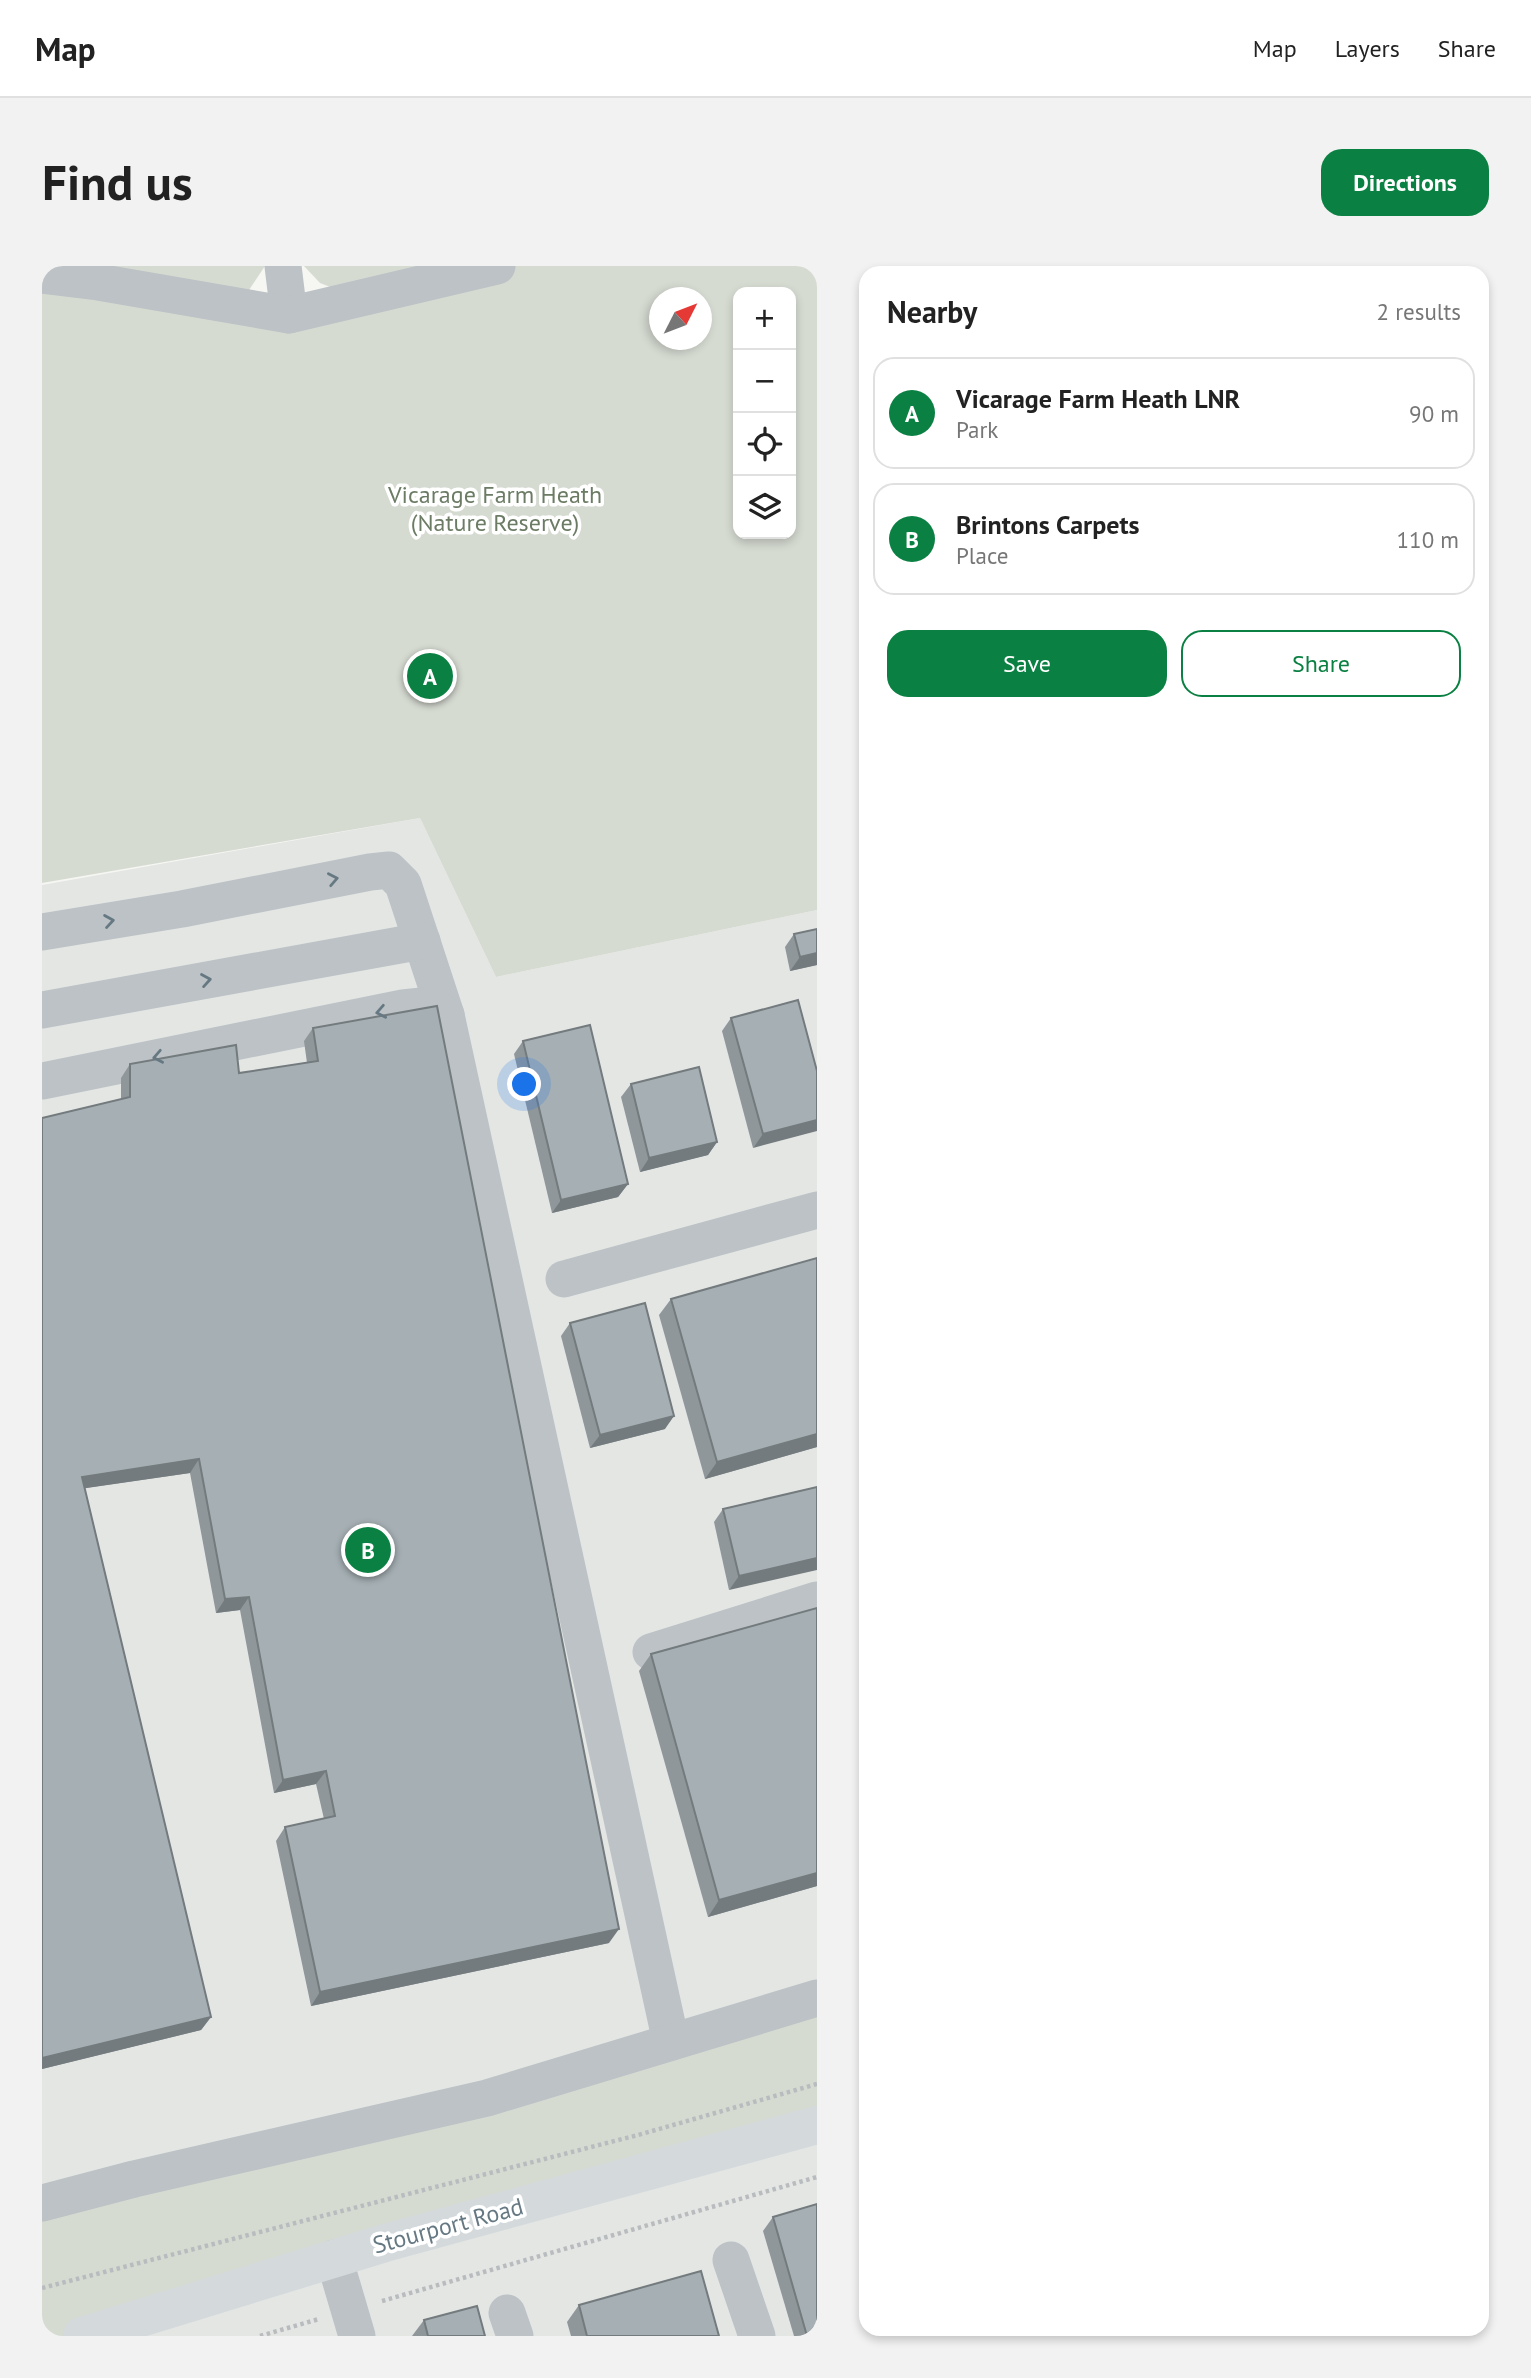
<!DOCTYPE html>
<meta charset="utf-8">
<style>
body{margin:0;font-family:"PT Sans",sans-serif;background:#f2f2f2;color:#222}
.controls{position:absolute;right:21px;top:21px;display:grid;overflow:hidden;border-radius:14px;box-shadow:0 4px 10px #0003}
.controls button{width:63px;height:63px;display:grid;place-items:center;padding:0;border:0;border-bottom:2px solid #e0e0e0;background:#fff;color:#222;font:35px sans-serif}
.compass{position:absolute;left:607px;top:21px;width:63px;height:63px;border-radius:50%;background:#fff;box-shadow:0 4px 10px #0003;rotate:48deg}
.you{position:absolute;left:483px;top:819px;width:24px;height:24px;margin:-18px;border:5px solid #fff;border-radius:50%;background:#1a73e8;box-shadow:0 0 0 10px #1a73e833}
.badge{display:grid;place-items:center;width:46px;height:46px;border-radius:50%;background:#0b8043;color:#fff;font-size:23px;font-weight:700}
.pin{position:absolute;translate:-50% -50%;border:4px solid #fff;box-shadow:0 2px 7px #0006}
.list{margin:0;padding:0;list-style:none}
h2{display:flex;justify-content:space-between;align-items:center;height:91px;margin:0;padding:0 28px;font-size:30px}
h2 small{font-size:23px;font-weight:400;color:#767676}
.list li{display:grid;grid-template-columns:46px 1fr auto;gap:21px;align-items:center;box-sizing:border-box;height:112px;margin:0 14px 14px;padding:0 14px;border:2px solid #e0e0e0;border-radius:21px}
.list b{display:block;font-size:26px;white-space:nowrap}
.list p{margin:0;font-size:23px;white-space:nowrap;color:#767676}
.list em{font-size:23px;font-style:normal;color:#767676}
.actions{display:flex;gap:14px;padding:21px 28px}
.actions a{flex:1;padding:16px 0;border:2px solid #0b8043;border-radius:21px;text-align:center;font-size:24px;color:#0b8043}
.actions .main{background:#0b8043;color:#fff}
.icon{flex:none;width:38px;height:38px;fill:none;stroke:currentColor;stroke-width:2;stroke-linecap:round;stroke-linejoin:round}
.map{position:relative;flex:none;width:775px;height:2070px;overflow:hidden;border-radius:21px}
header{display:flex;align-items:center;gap:42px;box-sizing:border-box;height:98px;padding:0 35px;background:#fff;border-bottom:2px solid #e0e0e0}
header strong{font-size:33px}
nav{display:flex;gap:38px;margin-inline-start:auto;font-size:24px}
.intro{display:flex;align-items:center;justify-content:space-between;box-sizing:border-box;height:168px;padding:0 42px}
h1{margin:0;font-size:49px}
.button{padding:18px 32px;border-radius:21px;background:#0b8043;color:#fff;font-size:24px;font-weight:700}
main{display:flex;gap:42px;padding:0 42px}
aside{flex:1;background:#fff;border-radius:21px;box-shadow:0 4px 10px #0003}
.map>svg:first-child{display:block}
</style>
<header>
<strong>Map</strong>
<nav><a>Map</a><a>Layers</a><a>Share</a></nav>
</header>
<div class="intro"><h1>Find us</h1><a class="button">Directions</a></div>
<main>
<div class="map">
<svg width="775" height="2070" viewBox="0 0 775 2070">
<rect width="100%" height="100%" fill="#f6f6f3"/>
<g fill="#e4e6e4">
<path d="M378,552L454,711L775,644V1732L0,1937V619Z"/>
<path d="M775,1859V2070H40Z"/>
</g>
<g fill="#d6dbd2" fill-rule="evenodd">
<path d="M21,0H223L207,24Z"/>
<path d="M262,0H400L296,24L278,17Z"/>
<path d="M455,0H775V644L454,711L378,552L0,617V9L247,49ZM696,26H749V268H696ZM618,32H660V74H618Z"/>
<path d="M775,1732V1859L40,2070H0V1937Z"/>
</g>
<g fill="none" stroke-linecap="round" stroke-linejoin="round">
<g stroke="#b9bcbe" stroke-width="4.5" stroke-dasharray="3.5 3.5" stroke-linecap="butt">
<path d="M0,2022L596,1869L775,1818"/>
<path d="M340,2035L775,1911"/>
<path d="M218,2070L277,2053"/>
</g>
<g stroke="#bcc2c5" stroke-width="37">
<path d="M241,0L247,49"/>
<path d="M0,9L56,16L247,49L455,0"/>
<path d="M0,666L140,643L328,606L347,604L361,618L404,749L629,1776"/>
<path d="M0,744L380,675"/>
<path d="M0,815L361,742L389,739L404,749"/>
<path d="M522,1013L775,944"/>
<path d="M609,1386L775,1334"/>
<path d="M0,1937L92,1913L445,1832L775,1732"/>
<path d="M292,1992L315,2070"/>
<path d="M689,1994L715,2070"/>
<path d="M465,2047L473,2070"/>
</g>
<path stroke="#d4d9dc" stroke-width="38" d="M40,2070L343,1977L775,1859"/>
</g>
<g fill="#8f979b">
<path d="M775,663V699L748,705L743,681L752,668Z"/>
<path d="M689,752L775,805L711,882L680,765Z"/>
<path d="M271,762L567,1677L269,1740L234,1575L243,1561L282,1553L274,1518L232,1527L198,1344L174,1347L148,1207L43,1222L169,1751L159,1764L0,1803V852L79,834V812L88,798L197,807L265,797L262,775Z"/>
<path d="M481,775L586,918L576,931L510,947L472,788Z"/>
<path d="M589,818L675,876L666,889L598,906L579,831Z"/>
<path d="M775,992V1181L663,1213L617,1049L629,1033Z"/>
<path d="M528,1057L623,1163L548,1182L519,1070Z"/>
<path d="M775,1221L687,1324L672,1256L681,1243Z"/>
<path d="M609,1388L775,1620L666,1651L597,1405Z"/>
<path d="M731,1951L775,2070H752L721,1965Z"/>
<path d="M537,2039L677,2070H529L525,2056Z"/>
<path d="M382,2054L443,2070H370Z"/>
</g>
<g fill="#747b7e">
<path d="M775,687V699L748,705L758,691Z"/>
<path d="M775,854V865L711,882L721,868Z"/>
<path d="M675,876L666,889L598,906L607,892Z"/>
<path d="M586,918L576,931L510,947L519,934Z"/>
<path d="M632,1150L623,1163L548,1182L558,1169Z"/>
<path d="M775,1168V1181L663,1213L675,1196Z"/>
<path d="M157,1193L148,1207L31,1224L40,1211Z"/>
<path d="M775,1292V1304L687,1324L697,1310Z"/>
<path d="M207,1331L198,1344L174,1347L183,1333Z"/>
<path d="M284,1505L274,1518L232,1527L241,1514Z"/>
<path d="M775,1607V1620L666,1651L677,1634Z"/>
<path d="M577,1663L567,1677L269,1740L278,1726Z"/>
<path d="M169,1751L159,1764L0,1803V1792Z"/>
</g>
<g fill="#a6b0b4" stroke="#747b7e" stroke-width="2">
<path d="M775,663V687L758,691L752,668Z"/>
<path d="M756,734L775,805V854L721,868L689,752Z"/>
<path d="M395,740L577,1663L278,1726L243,1561L293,1550L284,1505L241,1514L207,1331L183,1333L157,1193L40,1211L169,1751L0,1792V852L88,831V798L194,779L197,807L276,795L271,762Z"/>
<path d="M548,759L586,918L519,934L481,775Z"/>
<path d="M657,801L675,876L607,892L589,818Z"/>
<path d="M775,992V1168L675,1196L629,1033Z"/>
<path d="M603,1037L632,1150L558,1169L528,1057Z"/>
<path d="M775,1221V1292L697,1310L681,1243Z"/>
<path d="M775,1342V1607L677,1634L609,1388Z"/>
<path d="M775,1938V2070H765L731,1951Z"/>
<path d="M659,2005L677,2070H545L537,2039Z"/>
<path d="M435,2040L443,2070H386L382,2054Z"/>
</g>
<defs><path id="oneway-chevron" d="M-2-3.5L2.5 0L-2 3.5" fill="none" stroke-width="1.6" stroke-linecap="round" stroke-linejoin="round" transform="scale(1.75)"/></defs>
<g stroke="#667983">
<use href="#oneway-chevron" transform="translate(291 613) rotate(-11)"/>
<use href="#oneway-chevron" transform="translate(67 655) rotate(-9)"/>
<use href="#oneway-chevron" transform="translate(164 714) rotate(-10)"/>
<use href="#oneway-chevron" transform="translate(339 746) rotate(169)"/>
<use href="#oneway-chevron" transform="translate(116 791) rotate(169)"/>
</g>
<g text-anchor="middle" stroke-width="7" stroke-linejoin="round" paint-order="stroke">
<g font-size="24" fill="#6b7b64" stroke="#fff">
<text x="453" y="237">Vicarage Farm Heath<tspan x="453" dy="28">(Nature Reserve)</tspan></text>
</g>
<g font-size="24" fill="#667983" stroke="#fff">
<text transform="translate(406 1960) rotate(-15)" y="8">Stourport Road</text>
</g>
</g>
</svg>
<div class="controls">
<button>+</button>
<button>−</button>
<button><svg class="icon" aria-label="locate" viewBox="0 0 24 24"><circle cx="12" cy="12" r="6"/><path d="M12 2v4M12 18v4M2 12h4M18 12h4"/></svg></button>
<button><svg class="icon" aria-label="layers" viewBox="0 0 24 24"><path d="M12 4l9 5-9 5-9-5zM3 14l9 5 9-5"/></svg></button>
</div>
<svg class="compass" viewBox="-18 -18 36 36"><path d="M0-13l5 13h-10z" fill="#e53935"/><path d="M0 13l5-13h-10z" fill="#767676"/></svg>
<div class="you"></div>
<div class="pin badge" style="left:388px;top:410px">A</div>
<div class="pin badge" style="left:326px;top:1284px">B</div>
</div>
<aside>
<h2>Nearby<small>2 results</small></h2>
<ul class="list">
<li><span class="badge">A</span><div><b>Vicarage Farm Heath LNR</b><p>Park</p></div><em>90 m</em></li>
<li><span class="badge">B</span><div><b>Brintons Carpets</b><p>Place</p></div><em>110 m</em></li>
</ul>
<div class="actions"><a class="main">Save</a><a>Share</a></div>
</aside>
</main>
